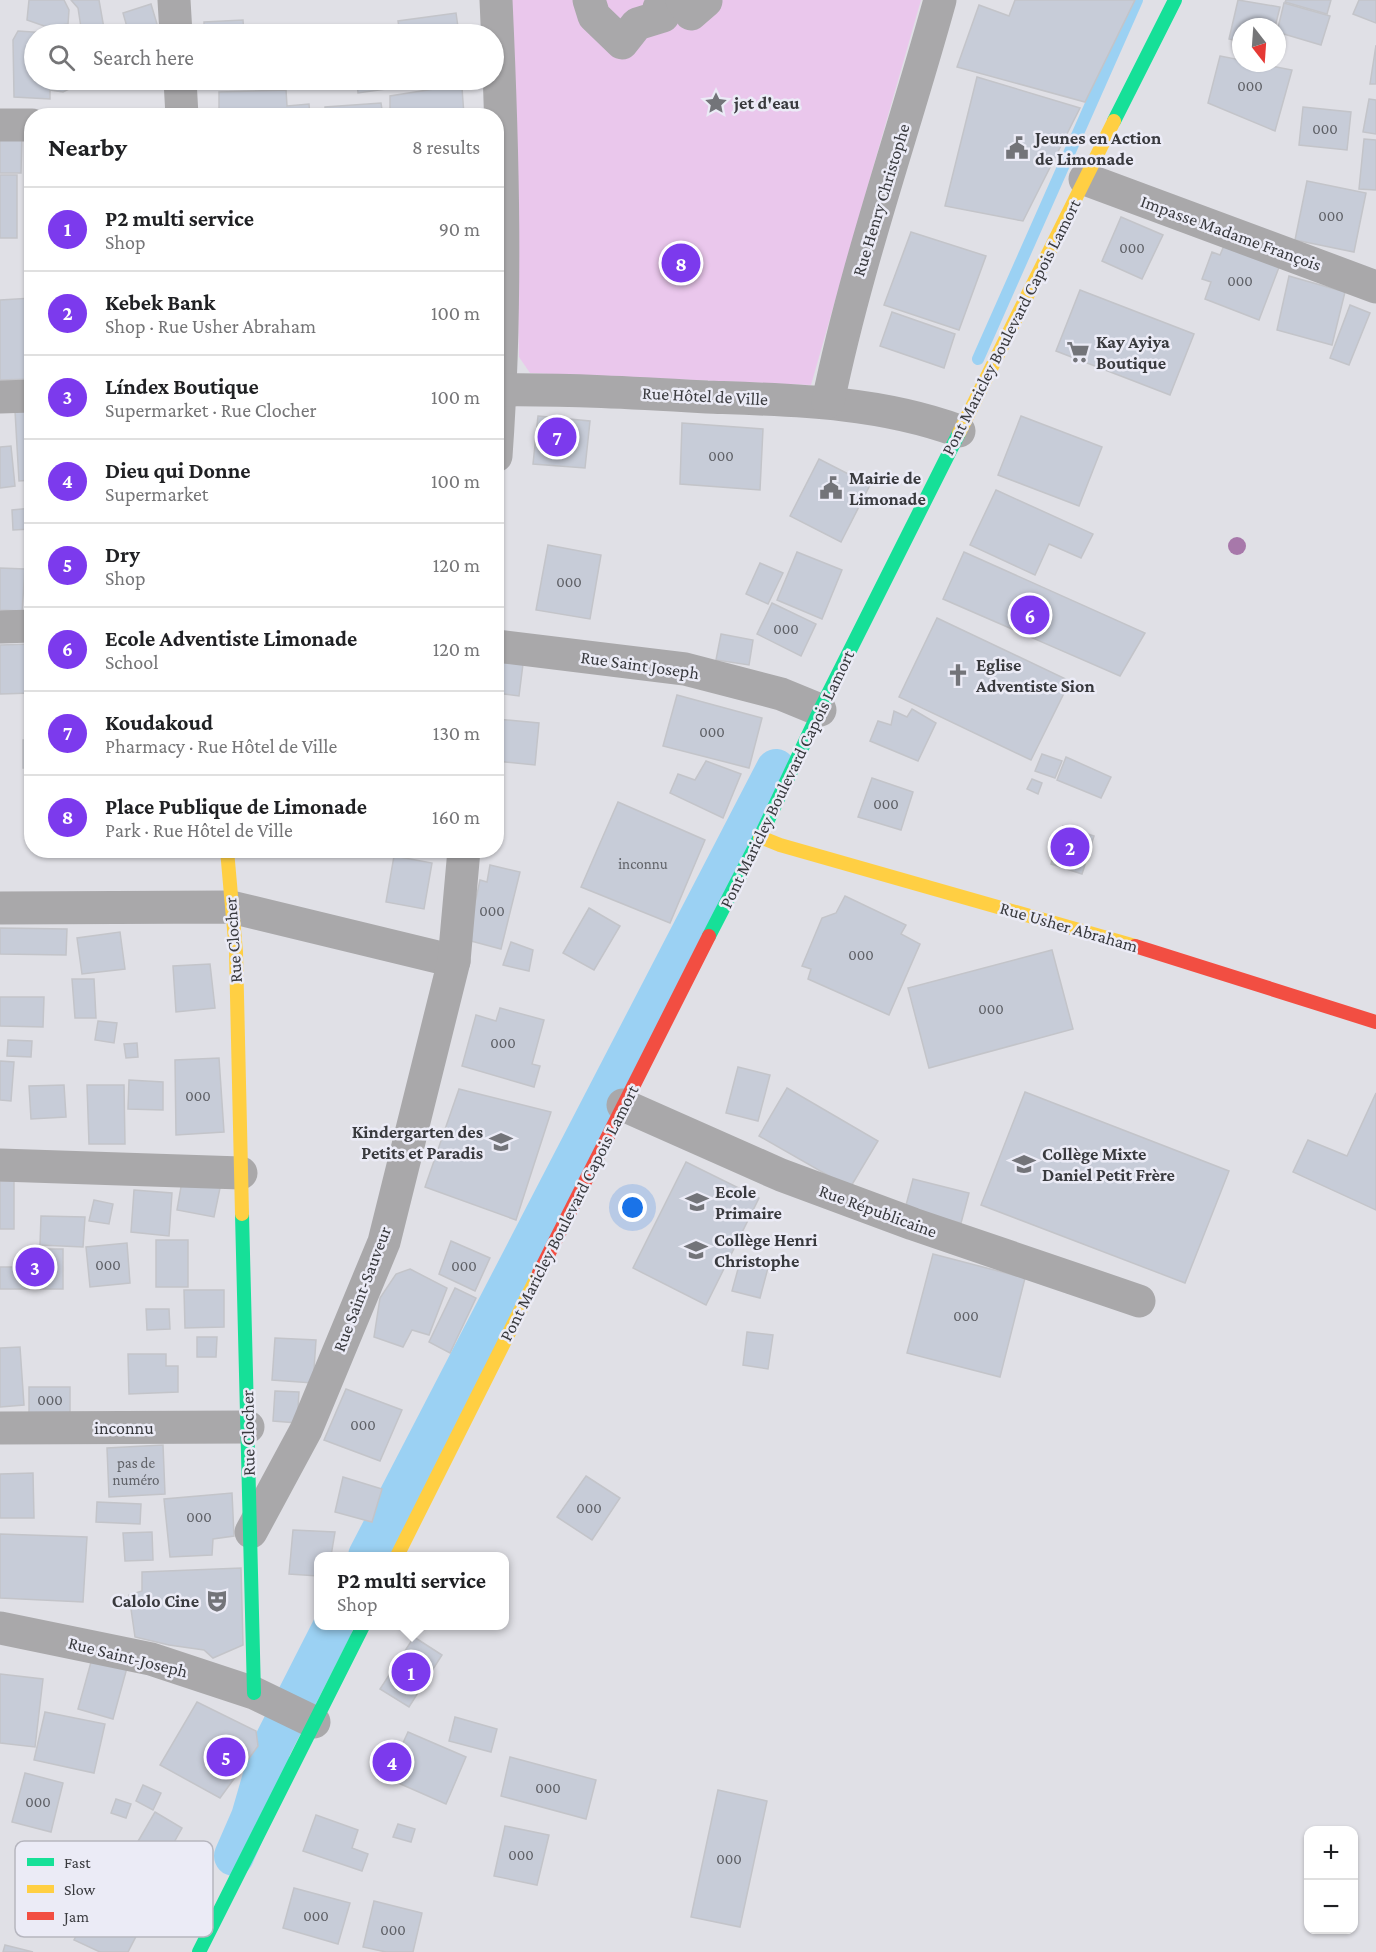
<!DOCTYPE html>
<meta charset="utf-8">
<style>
body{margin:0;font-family:"Crimson Pro",serif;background:#f6f6f6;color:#202124}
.controls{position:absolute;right:18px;bottom:18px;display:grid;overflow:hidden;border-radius:12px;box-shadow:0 2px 4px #0004}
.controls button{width:54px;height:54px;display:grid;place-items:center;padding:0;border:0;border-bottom:2px solid #e0e0e0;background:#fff;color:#202124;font:30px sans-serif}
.compass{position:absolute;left:1232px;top:18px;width:54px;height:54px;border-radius:50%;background:#fff;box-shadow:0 2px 4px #0004;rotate:163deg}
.you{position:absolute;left:633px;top:1208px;width:21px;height:21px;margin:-15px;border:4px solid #fff;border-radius:50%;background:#1a73e8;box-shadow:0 0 0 9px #1a73e833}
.badge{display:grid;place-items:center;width:39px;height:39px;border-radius:50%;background:#7c3aed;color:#fff;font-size:20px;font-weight:700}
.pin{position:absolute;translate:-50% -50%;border:3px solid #fff;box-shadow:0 2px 6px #0006}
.popup{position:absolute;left:314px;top:1552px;width:195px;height:78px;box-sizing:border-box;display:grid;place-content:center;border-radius:12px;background:#fff;filter:drop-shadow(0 2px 4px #0005);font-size:20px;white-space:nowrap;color:#757577}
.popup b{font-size:22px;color:#202124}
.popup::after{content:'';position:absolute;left:50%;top:100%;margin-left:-12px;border:12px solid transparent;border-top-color:#fff}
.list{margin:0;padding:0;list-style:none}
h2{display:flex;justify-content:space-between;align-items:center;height:78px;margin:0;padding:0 24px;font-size:26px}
h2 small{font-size:20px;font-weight:400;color:#757577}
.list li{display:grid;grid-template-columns:39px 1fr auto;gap:18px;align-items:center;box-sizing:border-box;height:84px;padding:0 24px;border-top:2px solid #e0e0e0}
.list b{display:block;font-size:22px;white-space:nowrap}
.list p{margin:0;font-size:20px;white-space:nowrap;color:#757577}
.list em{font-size:20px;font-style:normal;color:#757577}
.icon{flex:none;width:33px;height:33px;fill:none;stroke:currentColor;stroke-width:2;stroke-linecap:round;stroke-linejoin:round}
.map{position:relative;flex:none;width:1376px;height:1952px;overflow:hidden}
.search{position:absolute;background:#fff;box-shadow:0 2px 4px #0004;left:24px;top:24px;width:480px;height:66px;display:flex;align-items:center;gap:15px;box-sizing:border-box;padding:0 21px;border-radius:33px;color:#757577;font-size:22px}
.panel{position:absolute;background:#fff;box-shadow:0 2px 4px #0004;left:24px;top:108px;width:480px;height:750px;border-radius:24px}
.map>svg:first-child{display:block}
</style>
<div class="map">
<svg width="1376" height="1952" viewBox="0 0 1376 1952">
<rect width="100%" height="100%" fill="#e0e0e6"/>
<path fill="#eac7ec" d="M507,0H921L811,385L530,373L519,357L515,169Z"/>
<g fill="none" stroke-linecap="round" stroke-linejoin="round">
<path stroke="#9bd1f3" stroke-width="12" d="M978,359L1137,0"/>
<g stroke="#9bd1f3" stroke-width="40">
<path d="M368,1556L776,769"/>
<path d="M234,1856L251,1817L271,1748L333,1626"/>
</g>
</g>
<g fill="#c7ccd8" stroke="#c3c4c9" stroke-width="1.5">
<path d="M29,0H64L69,10L68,24L47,27L27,20Z"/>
<path d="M71,0H99L105,34H82L78,8Z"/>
<path d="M1015,0H1135L1085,102L957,67L979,5L1009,16Z"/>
<path d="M1238,0L1280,7L1275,27H1241V42L1229,39Z"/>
<path d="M1286,0H1331L1327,14L1285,2Z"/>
<path d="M1359,0H1376V23L1353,14Z"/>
<path d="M1284,3L1330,16L1321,45L1277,32Z"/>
<path d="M151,4L160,34H129L123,13Z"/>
<path d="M456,13L459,34H400L398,21Z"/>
<path d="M243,20L244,34H204V22Z"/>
<path d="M18,31L63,34H34V80H103L102,89H69L63,92L50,90V99L14,97L13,40Z"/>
<path d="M1376,45V84H1370Z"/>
<path d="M1220,56L1241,60V63H1255L1292,70L1275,131L1208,103Z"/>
<path d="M977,77L1080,108L1023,221L945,206Z"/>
<path d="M357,80H399L400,87L358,93Z"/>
<path d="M462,88L464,115L390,116V96L434,89Z"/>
<path d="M286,90L287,106L309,104L310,116H219V92Z"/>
<path d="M1369,99L1376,100V134L1363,132Z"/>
<path d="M381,103L383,116H325V107Z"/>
<path d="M1303,107L1351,112L1347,150L1299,145Z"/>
<path d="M0,133H22L21,173H0Z"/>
<path d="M25,137H32L31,232L30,208Z"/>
<path d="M1364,139L1376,140V190L1359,189Z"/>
<rect x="0" y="175" width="17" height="63"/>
<path d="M1307,181L1366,193L1354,252L1295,240Z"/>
<path d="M1121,217L1163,235L1142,279L1102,261Z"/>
<path d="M911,232L986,256L959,330L884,305Z"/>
<path d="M1226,241L1281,262L1259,320L1205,299L1211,282L1202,279L1212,252L1220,255Z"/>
<path d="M1289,276L1345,292L1332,345L1277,330Z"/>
<path d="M1080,290L1194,334L1170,395L1056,351Z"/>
<path d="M32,298V379L0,380V300Z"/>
<path d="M1350,305L1370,313L1349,365L1330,358Z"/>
<path d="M892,312L955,334L944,368L880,346Z"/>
<path d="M15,411H32V480L19,481Z"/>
<path d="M538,416L590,421L585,468L533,464Z"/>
<path d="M1021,416L1102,447L1079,506L998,475Z"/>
<path d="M682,423L763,429L760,490L680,484Z"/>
<path d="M11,446L15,486L0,488V447Z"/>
<path d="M819,459L870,485L841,542L790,516Z"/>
<path d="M996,490L1093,534L1081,558L1049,544L1035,575L970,545Z"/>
<path d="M32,508V529L13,530L12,510Z"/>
<path d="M548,545L601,555L590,619L536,610Z"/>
<path d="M797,552L842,570L822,619L777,600Z"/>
<path d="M964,552L1145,633L1120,676L943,599Z"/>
<path d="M760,563L783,573L768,604L746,594Z"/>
<path d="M0,568L25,569L22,611L0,610Z"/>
<path d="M772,603L816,624L801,656L757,634Z"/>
<path d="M937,618L1070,681L1031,760L899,697Z"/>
<path d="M721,634L753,640L749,665L716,660Z"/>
<path d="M32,644V693L0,694V645Z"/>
<path d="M496,660L523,664L519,696L496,693Z"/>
<path d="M677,695L762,718L749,768L663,746Z"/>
<path d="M912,709L936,723L918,761L870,741L878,721L891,725L894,711L907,717Z"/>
<path d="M496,719L539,723L535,765L496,761Z"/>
<rect x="23" y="740" width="9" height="28"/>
<path d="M1042,754L1062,761L1055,778L1035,771Z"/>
<path d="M1066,757L1111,777L1101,798L1057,780Z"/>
<path d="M706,761L741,774L723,818L670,793L678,774L695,780Z"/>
<path d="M872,778L913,792L901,830L858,817Z"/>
<path d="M1032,779L1042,783L1038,794L1027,789Z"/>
<path d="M618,802L705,840L670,923L581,887Z"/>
<path d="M1063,826L1094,836L1082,874L1051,864Z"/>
<path d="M397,850H429L428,856Z"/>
<path d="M394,856L432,863L424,909L386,902Z"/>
<path d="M490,865L520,872L501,949L467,940L480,880L487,882Z"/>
<path d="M845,896L906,925L901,934L920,944L889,1015L808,979L811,969L802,966L822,918L836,913Z"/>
<path d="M589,908L620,926L594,970L563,953Z"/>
<path d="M0,928L67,929L66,955L0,954Z"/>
<path d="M120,932L125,969L82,974L77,938Z"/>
<path d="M511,942L533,950L529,971L503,965Z"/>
<path d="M1052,950L1073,1029L929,1068L908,988Z"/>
<path d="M210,964L215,1008L176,1012L173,966Z"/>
<path d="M72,979H94L96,1018H75Z"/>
<path d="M0,997H44L43,1027L0,1026Z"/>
<path d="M500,1008L544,1020L532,1064L540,1066L534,1087L462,1066L476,1015L496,1021Z"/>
<path d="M98,1021L117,1023L114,1043L95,1040Z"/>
<path d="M8,1040L32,1041L31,1057L7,1056Z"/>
<path d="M137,1043L138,1057L126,1058L124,1044Z"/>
<path d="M219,1058L224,1132L176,1135L175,1060Z"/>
<path d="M0,1061L14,1062L11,1101L0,1100Z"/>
<path d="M738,1067L770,1075L758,1121L726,1113Z"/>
<path d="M129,1080L163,1082V1110L128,1109Z"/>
<path d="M64,1085L66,1117L31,1119L29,1086Z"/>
<path d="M87,1085H124L125,1144H89Z"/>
<path d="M787,1088L878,1141L850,1188L759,1136Z"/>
<path d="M459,1089L551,1112L516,1220L425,1187Z"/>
<path d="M1025,1092L1229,1171L1185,1283L981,1205Z"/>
<path d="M1376,1093V1210L1293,1172L1308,1140L1347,1156Z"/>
<path d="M686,1162L759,1198L706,1305L633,1268Z"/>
<path d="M913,1179L969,1193L961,1223L905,1209Z"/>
<rect x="0" y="1181" width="14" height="48"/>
<path d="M182,1181L220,1188L214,1217L177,1210Z"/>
<path d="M134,1190L172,1193L169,1236L131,1232Z"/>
<path d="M94,1200L113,1204L109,1224L89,1221Z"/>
<path d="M41,1216L85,1217L83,1247L40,1245Z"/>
<rect x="156" y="1240" width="32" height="47"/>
<path d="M451,1241L490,1258L475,1291L439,1274Z"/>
<path d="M127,1243L130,1283L90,1287L86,1247Z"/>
<path d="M24,1249H63V1289H0V1267H25Z"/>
<path d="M933,1254L1025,1278L1000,1377L907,1353Z"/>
<path d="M741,1258L769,1264L760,1298L732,1291Z"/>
<path d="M410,1269L447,1288L429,1335L412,1330L403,1347L374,1337L380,1298L396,1274Z"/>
<path d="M455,1288L476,1298L450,1353L429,1342Z"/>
<path d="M184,1290H224V1327L185,1328Z"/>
<path d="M146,1309H169L170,1329L147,1330Z"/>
<path d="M747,1332L773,1335L768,1369L743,1365Z"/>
<path d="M197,1337H217L216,1357H197Z"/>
<path d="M275,1338L316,1340L313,1383L272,1380Z"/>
<path d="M20,1347L24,1405L0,1407V1348Z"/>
<path d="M128,1354H166V1366H178V1392L129,1394Z"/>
<path d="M29,1387H70V1414L29,1413Z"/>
<path d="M346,1389L402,1410L380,1461L324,1440Z"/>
<path d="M275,1391L299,1392L297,1423L273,1421Z"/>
<path d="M163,1445L165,1494L109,1497L107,1448Z"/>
<path d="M33,1473L34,1518H0V1474Z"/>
<path d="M586,1476L620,1498L592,1540L557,1517Z"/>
<path d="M343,1477L382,1489L372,1522L335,1512Z"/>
<path d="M232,1493L234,1536L213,1539L212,1555L170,1557L164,1499Z"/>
<path d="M97,1502L141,1504L140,1524L96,1522Z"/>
<path d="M293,1530L335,1532L331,1556H318V1576L289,1574Z"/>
<path d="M152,1532L153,1560L125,1561L123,1533Z"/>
<path d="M0,1534L87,1537L83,1602L0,1598Z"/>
<path d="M241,1568L243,1645L213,1658L204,1650L169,1645L135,1637L129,1595L142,1591V1572Z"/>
<path d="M414,1637L442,1655L409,1707L380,1689Z"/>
<path d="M93,1655L128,1664L113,1719L78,1709Z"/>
<path d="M0,1674L43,1679L35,1747L0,1743Z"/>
<path d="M197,1702L256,1731L258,1746L220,1798L160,1765Z"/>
<path d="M45,1712L105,1724L94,1773L34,1760Z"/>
<path d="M455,1717L497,1729L491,1752L449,1741Z"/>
<path d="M408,1732L466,1757L446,1804L387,1778Z"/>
<path d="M510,1757L596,1780L586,1819L501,1796Z"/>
<path d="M25,1773L63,1783L51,1832L12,1822Z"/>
<path d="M143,1785L161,1793L153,1810L136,1801Z"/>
<path d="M718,1790L767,1801L740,1927L691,1917Z"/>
<path d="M116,1799L131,1804L126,1818L111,1813Z"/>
<path d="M155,1812L182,1828L154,1878L126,1862Z"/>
<path d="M316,1815L358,1830L352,1848L368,1854L362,1871L303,1851Z"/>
<path d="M398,1824L415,1829L411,1842L393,1837Z"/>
<path d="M505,1826L549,1835L537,1885L494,1876Z"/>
<path d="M56,1866L72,1873L57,1906L40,1900Z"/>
<path d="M76,1876L96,1885L88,1902L68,1893Z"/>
<path d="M294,1888L350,1903L338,1944L283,1928Z"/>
<path d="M98,1893L146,1917L128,1952H100L74,1940Z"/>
<path d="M374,1901L422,1913L413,1952H386L363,1947Z"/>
<path d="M5,1945L33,1952H3Z"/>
</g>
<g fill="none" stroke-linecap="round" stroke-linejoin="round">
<g stroke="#a9a8aa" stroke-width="33">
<path d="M174,0L176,34"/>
<path d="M496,0C503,152 507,304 496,456"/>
<path d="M589,0L594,16L622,43L637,24L663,16L659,8L670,0"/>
<path d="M682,0L691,14L706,1L705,0"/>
<path d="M180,80L182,116"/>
<path d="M0,125H32"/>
<path d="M1085,179L1376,287"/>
<path d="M496,390C567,389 637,393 707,397C793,400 877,401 959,431"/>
<path d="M0,397L32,396"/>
<path d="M828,402C856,266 903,134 940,0"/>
<path d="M0,627L32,626"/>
<path d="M496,646L685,669L781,694L820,710"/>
<path d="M0,908L231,907L454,961"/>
<path d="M623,1105L781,1175L913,1224L1139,1301"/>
<path d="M0,1165L241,1173"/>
<path d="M0,1428L248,1427"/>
<path d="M251,1532L306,1430L384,1242L454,961L464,850"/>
<path d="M0,1628L151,1659L254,1693L314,1722"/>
</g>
<g stroke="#16e098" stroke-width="14">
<path d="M1114,121L1175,0"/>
<path d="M709,936L760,837L820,710L959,433"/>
<path d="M242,1214L254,1693"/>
<path d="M199,1952L363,1626"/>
</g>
<g stroke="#ffcf43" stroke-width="14">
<path d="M959,433L1114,121"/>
<path d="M760,837L780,845L1135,946"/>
<path d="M227,850L236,952L242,1214"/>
<path d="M397,1556L539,1273"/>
</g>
<g stroke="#f24e42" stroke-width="14">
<path d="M1135,946L1376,1022"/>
<path d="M539,1273L709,936"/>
</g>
</g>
<circle fill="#a778aa" cx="1237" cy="546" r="9"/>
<defs>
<g id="sight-bare" transform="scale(1.8)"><path d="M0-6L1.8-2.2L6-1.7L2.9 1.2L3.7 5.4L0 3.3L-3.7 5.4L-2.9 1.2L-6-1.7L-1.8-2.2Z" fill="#737479" stroke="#ebebf6" stroke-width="2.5" paint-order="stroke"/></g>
<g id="civic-bare" transform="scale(1.8)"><path d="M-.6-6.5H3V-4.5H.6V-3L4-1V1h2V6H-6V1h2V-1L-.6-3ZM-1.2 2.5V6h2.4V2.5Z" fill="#737479" stroke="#ebebf6" stroke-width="2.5" paint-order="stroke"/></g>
<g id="supermarket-bare" transform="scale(1.8)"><path d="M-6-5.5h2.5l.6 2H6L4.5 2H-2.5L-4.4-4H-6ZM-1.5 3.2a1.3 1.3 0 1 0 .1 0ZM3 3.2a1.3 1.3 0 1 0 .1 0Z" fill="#737479" stroke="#ebebf6" stroke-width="2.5" paint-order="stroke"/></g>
<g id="church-bare" transform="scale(1.8)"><path d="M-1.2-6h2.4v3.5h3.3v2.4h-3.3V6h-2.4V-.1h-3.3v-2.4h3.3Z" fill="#737479" stroke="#ebebf6" stroke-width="2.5" paint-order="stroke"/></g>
<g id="school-bare" transform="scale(1.8)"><path d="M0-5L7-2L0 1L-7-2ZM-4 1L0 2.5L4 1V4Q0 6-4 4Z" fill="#737479" stroke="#ebebf6" stroke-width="2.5" paint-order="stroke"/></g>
<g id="theatre-bare" transform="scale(1.8)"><path d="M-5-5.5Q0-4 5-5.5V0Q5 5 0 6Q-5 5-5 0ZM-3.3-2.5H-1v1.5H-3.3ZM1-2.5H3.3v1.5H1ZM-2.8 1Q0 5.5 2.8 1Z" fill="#737479" stroke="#ebebf6" stroke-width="2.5" paint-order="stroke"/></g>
</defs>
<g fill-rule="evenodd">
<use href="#sight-bare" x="716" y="103"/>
<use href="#civic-bare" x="1017" y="148"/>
<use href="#supermarket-bare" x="1078" y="352"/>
<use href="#civic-bare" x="831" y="488"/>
<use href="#church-bare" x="958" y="675"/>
<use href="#school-bare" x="501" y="1142"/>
<use href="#school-bare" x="1024" y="1164"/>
<use href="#school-bare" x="697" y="1202"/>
<use href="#school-bare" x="696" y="1250"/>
<use href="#theatre-bare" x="217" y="1601"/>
</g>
<g text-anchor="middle" stroke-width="5" stroke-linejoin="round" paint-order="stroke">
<g font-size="15" fill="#606268">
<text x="1250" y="91">000</text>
<text x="1325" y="134">000</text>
<text x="1331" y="221">000</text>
<text x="1132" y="253">000</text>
<text x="1240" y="286">000</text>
<text x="721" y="461">000</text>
<text x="569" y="587">000</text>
<text x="786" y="634">000</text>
<text x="712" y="737">000</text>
<text x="886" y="809">000</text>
<text x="643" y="869">inconnu</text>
<text x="492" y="916">000</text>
<text x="861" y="960">000</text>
<text x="991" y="1014">000</text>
<text x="503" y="1048">000</text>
<text x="198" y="1101">000</text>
<text x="108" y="1270">000</text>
<text x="464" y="1271">000</text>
<text x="966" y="1321">000</text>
<text x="50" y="1405">000</text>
<text x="363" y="1430">000</text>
<text x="136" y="1468">pas de<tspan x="136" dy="17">numéro</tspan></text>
<text x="589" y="1513">000</text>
<text x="199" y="1522">000</text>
<text x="548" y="1793">000</text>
<text x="38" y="1807">000</text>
<text x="521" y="1860">000</text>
<text x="729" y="1864">000</text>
<text x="316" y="1921">000</text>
<text x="393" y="1935">000</text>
</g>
<g font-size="18" font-weight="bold" fill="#393a3e" stroke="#ebebf6" text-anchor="start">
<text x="734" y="109">jet d'eau</text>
<text x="1035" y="144">Jeunes en Action<tspan x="1035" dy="21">de Limonade</tspan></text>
<text x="1096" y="348">Kay Ayiya<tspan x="1096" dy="21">Boutique</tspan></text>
<text x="849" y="484">Mairie de<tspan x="849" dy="21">Limonade</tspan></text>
<text x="976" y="671">Eglise<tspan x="976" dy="21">Adventiste Sion</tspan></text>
<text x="483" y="1138" text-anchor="end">Kindergarten des<tspan x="483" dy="21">Petits et Paradis</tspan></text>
<text x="1042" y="1160">Collège Mixte<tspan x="1042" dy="21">Daniel Petit Frère</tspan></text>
<text x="715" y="1198">Ecole<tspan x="715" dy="21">Primaire</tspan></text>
<text x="714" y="1246">Collège Henri<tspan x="714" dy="21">Christophe</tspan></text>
<text x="199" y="1607" text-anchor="end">Calolo Cine</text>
</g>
<g font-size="18" fill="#393a3e" stroke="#ebebf6">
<text transform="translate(881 200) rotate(-73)" y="6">Rue Henry Christophe</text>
<text transform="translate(1231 233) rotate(20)" y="6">Impasse Madame François</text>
<text transform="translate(1011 327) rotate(-63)" y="6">Pont Maricley Boulevard Capois Lamort</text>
<text transform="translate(705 396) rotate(3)" y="6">Rue Hôtel de Ville</text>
<text transform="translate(640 665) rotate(8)" y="6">Rue Saint Joseph</text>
<text transform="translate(787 779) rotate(-64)" y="6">Pont Maricley Boulevard Capois Lamort</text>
<text transform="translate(1069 927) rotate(16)" y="6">Rue Usher Abraham</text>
<text transform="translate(233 940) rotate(-94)" y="6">Rue Clocher</text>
<text transform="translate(878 1211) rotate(20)" y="6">Rue Républicaine</text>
<text transform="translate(569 1213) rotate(-63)" y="6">Pont Maricley Boulevard Capois Lamort</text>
<text transform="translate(362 1289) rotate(-69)" y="6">Rue Saint-Sauveur</text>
<text x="124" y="1434">inconnu</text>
<text transform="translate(248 1433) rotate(-91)" y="6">Rue Clocher</text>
<text transform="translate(128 1657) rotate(14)" y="6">Rue Saint-Joseph</text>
</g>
</g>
<rect x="15" y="1841" width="198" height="96" rx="9" fill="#ebebf6" stroke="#b6b6bf" stroke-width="1.5"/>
<rect x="27" y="1858" width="27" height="8" fill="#16e098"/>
<rect x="27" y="1885" width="27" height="8" fill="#ffcf43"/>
<rect x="27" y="1912" width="27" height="8" fill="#f24e42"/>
<g font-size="16" fill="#393a3e">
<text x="64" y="1868">Fast</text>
<text x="64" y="1895">Slow</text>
<text x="64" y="1922">Jam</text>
</g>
</svg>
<div class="controls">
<button>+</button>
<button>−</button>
</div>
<svg class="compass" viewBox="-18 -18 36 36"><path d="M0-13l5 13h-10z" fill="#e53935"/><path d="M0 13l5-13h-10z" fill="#757577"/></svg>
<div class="you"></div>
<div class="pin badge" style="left:411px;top:1672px">1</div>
<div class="popup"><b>P2 multi service</b>Shop</div>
<div class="pin badge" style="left:1070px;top:847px">2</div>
<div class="pin badge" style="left:35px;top:1267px">3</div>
<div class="pin badge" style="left:392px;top:1762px">4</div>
<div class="pin badge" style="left:226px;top:1757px">5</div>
<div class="pin badge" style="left:1030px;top:615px">6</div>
<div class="pin badge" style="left:557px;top:437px">7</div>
<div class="pin badge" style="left:681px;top:263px">8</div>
<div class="search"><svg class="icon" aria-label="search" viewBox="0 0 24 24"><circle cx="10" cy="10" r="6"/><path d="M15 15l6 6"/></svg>Search here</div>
<section class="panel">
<h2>Nearby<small>8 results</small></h2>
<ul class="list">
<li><span class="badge">1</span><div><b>P2 multi service</b><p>Shop</p></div><em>90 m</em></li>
<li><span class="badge">2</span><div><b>Kebek Bank</b><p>Shop · Rue Usher Abraham</p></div><em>100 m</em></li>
<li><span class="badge">3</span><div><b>Líndex Boutique</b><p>Supermarket · Rue Clocher</p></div><em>100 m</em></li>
<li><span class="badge">4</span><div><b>Dieu qui Donne</b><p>Supermarket</p></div><em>100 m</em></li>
<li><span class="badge">5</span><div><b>Dry</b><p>Shop</p></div><em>120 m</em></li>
<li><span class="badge">6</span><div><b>Ecole Adventiste Limonade</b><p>School</p></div><em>120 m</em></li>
<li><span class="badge">7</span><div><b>Koudakoud</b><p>Pharmacy · Rue Hôtel de Ville</p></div><em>130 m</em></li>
<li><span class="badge">8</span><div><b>Place Publique de Limonade</b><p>Park · Rue Hôtel de Ville</p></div><em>160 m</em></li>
</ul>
</section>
</div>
